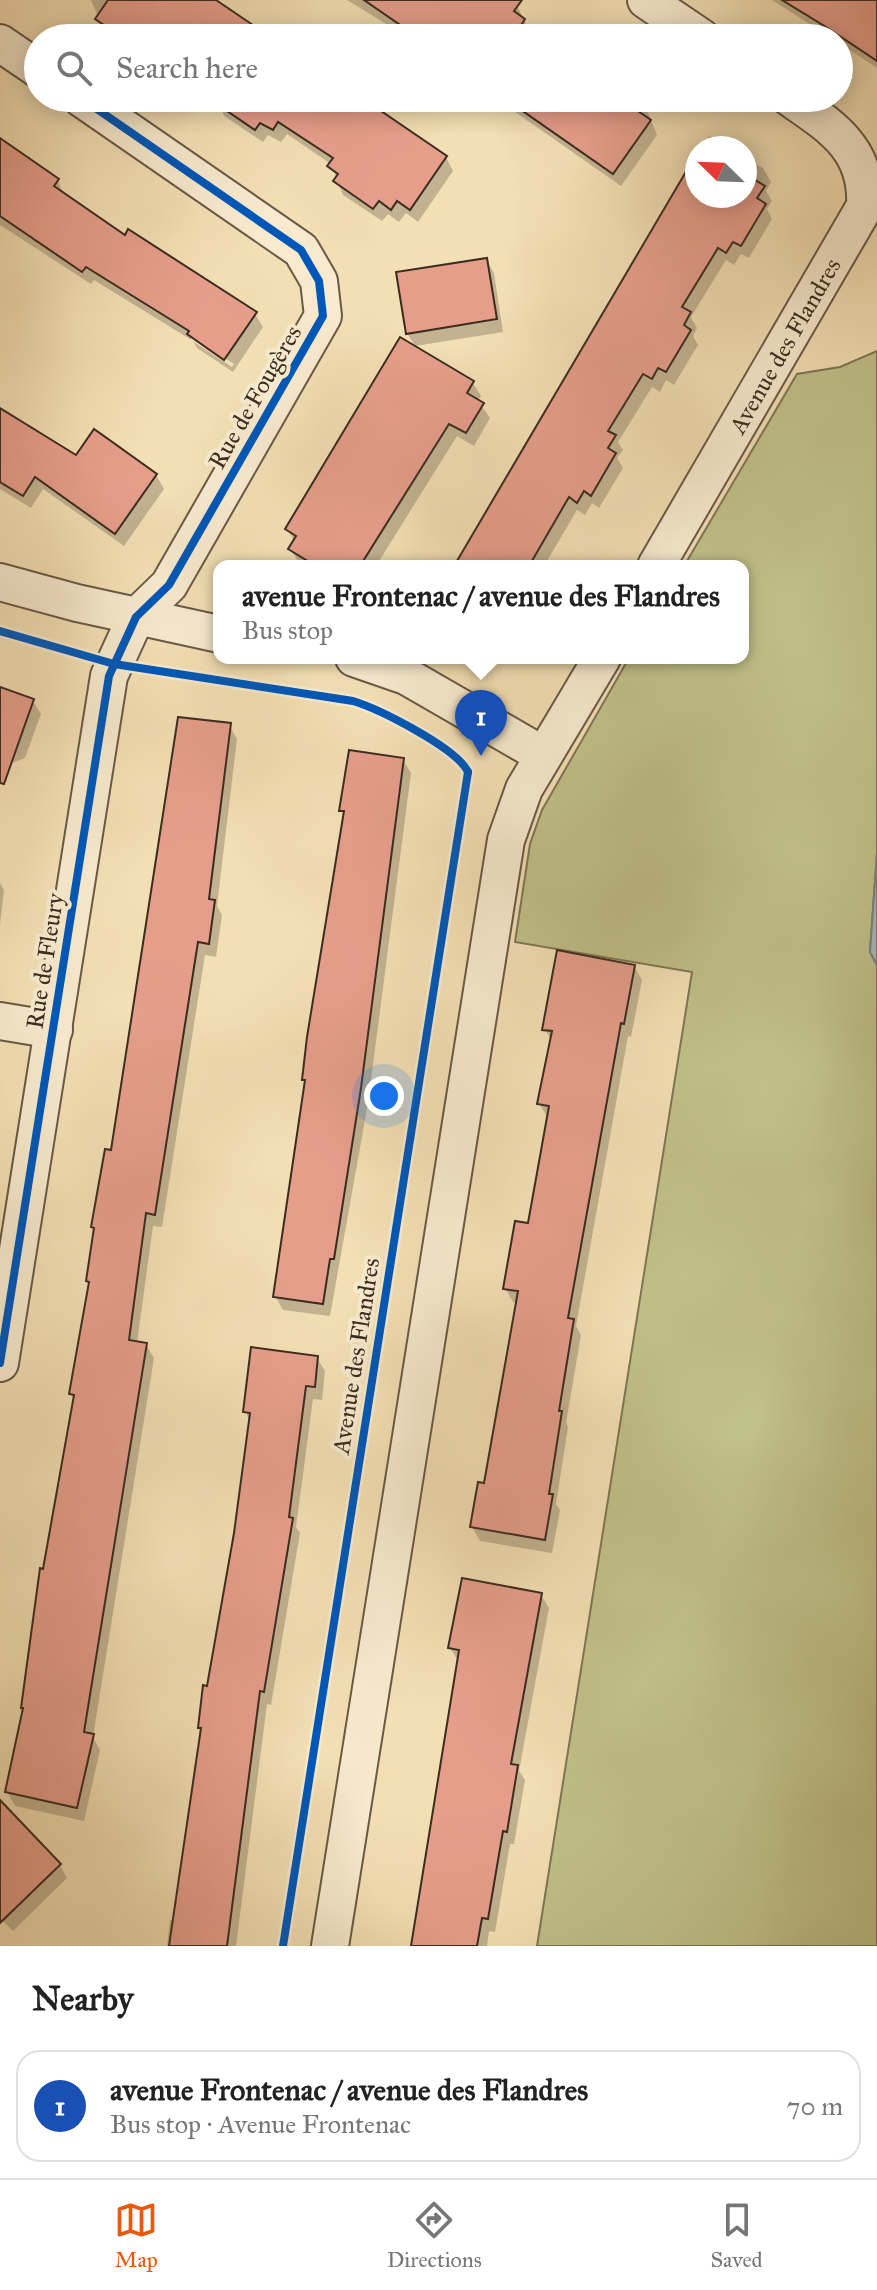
<!DOCTYPE html>
<meta charset="utf-8">
<style>
body{margin:0;font-family:"IM FELL Great Primer",serif;background:#f2f2f2;color:#222}
.compass{position:absolute;left:685px;top:136px;width:72px;height:72px;border-radius:50%;background:#fff;box-shadow:0 4px 20px #0003;rotate:293deg}
.you{position:absolute;left:384px;top:1096px;width:28px;height:28px;margin:-20px;border:6px solid #fff;border-radius:50%;background:#1a73e8;box-shadow:0 0 0 12px #1a73e833}
.badge{display:grid;place-items:center;width:52px;height:52px;border-radius:50%;background:#ea580c;color:#fff;font-size:26px;font-weight:700}
.pin{position:absolute;translate:-50% -66px;filter:drop-shadow(0 2px 4px #0008)}
.pin::after{content:'';position:absolute;top:42px;width:28px;height:24px;background:inherit;clip-path:polygon(0 0,100% 0,50% 100%)}
.popup{position:absolute;left:213px;top:560px;width:536px;height:104px;box-sizing:border-box;display:grid;place-content:center;border-radius:16px;background:#fff;filter:drop-shadow(0 2px 6px #0005);font-size:26px;white-space:nowrap;color:#767676}
.popup b{font-size:30px;color:#222}
.popup::after{content:'';position:absolute;left:50%;top:100%;margin-left:-16px;border:16px solid transparent;border-top-color:#fff}
.list{margin:0;padding:0;list-style:none}
h2{display:flex;justify-content:space-between;align-items:center;height:104px;margin:0;padding:0 32px;font-size:34px}
h2 small{font-size:26px;font-weight:400;color:#767676}
.list li{display:grid;grid-template-columns:52px 1fr auto;gap:24px;align-items:center;box-sizing:border-box;height:112px;margin:0 16px 16px;padding:0 16px;border:2px solid #e0e0e0;border-radius:24px}
.list b{display:block;font-size:30px;white-space:nowrap}
.list p{margin:0;font-size:26px;white-space:nowrap;color:#767676}
.list em{font-size:26px;font-style:normal;color:#767676}
.icon{flex:none;width:44px;height:44px;fill:none;stroke:currentColor;stroke-width:2;stroke-linecap:round;stroke-linejoin:round}
.map{position:relative;flex:none;width:877px;height:1946px;overflow:hidden}
.search{position:absolute;background:#fff;box-shadow:0 4px 20px #0003;left:24px;right:24px;top:24px;height:88px;display:flex;align-items:center;gap:20px;box-sizing:border-box;padding:0 28px;border-radius:44px;color:#767676;font-size:30px}
.sheet{height:232px;background:#fff}
nav{display:flex;justify-content:space-around;align-items:center;box-sizing:border-box;height:112px;border-top:2px solid #e0e0e0;background:#fff;font-size:22px;color:#767676}
nav a{display:grid;justify-items:center;gap:4px}
nav .on{color:#ea580c}
.map>svg:first-child{display:block}
</style>
<div class="map">
<svg width="877" height="1946" viewBox="0 0 877 1946">
<rect width="100%" height="100%" fill="#f3dfb4"/>
<filter id="stains"><feTurbulence type="fractalNoise" baseFrequency=".0025" numOctaves="4"/><feColorMatrix values="0 0 0 0 .2 0 0 0 0 .09 0 0 0 0 .02 0 0 0 .5 -.17"/></filter>
<radialGradient id="worn" r=".72"><stop offset=".6" stop-color="#630" stop-opacity="0"/><stop offset="1" stop-color="#630" stop-opacity=".3"/></radialGradient>
<path fill="#c0c089" stroke="#7e7655" stroke-width="2" d="M877,351V853L870,952L877,965V1946H537L692,972L515,942L530,844L542,810L629,658H743V566H684L797,374L840,367Z"/>
<path fill="#a2b9b9" stroke="#79817c" stroke-width="2" d="M877,853V965L870,952Z"/>
<g fill="#0003" fill-rule="evenodd">
<path d="M91,0H213L269,38H113L105,33Z"/>
<path d="M347,0H509L517,6L531,34L530,38H409Z"/>
<path d="M772,0H877V68L839,43V38H831Z"/>
<path d="M217,98H358L446,157L453,171L418,222L406,213L399,222L388,214L382,221L343,195L331,164L287,134L281,142L268,135L263,142L224,116Z"/>
<path d="M495,98H642L657,135L621,186Z"/>
<path d="M709,136L729,148H702Z"/>
<path d="M0,142L58,180L64,196L125,238L255,314L263,327L233,372L197,348L193,341L94,280L91,284L0,225ZM191,335L234,364L232,367L191,340Z"/>
<path d="M697,157V196H745V158L763,168L771,182L766,191L772,201L767,209L772,219L749,258L741,254L734,265L726,260L691,317L697,328L693,336L698,345L674,385L666,380L660,392L652,387L618,442L623,450L617,458L623,468L599,508L592,503L585,515L577,510L544,566H456Z"/>
<path d="M486,260L494,273L503,332L415,346L407,333Z"/>
<path d="M473,383L481,396L478,401L490,418L474,446L457,436L376,566H304L299,563L291,549L295,542L287,529Z"/>
<path d="M0,417L76,457L156,475L164,489L124,546L43,489L31,508L0,489Z"/>
<path d="M0,689L33,701L41,714L25,758L0,768Z"/>
<path d="M229,725L237,739L217,906L222,915L216,957L205,955L162,1227L153,1226L137,1343L146,1345L154,1358L93,1737L100,1750L84,1821L15,1806L7,1792L25,1711L75,1401L71,1394L91,1286L88,1281L93,1227Z"/>
<path d="M403,760L411,773L368,1103L330,1316L283,1310L275,1296L345,816L341,810Z"/>
<path d="M0,883L4,890L0,924Z"/>
<path d="M634,966L642,980L631,1037L628,1036L576,1326L581,1335L566,1423L568,1427L556,1504L560,1510L552,1553L480,1541L472,1527L486,1485L518,1303L513,1302L505,1288L529,1225L547,1117L539,1103L552,1042L545,1029Z"/>
<path d="M317,1358L325,1371L322,1400L313,1399L296,1527L300,1533L271,1705L267,1704L236,1946H167L170,1920L175,1921L192,1810L205,1688H208L236,1533L251,1423L245,1411Z"/>
<path d="M541,1595L549,1608L519,1771L525,1780L514,1844H510L495,1932L489,1931L487,1946H413L459,1662L450,1648Z"/>
<path d="M0,1821L60,1865L67,1878L13,1931L0,1918Z"/>
</g>
<g fill="#e69e8b" stroke="#3b2c21" stroke-width="2">
<path d="M108,0H216L272,38H123L95,19Z"/>
<path d="M364,0H522L514,11L525,19L513,38H419Z"/>
<path d="M782,0H877V61L826,27Z"/>
<path d="M208,98H362L447,156L410,210L397,201L391,210L379,201L373,209L333,181L338,174L327,166L333,158L278,122L273,130L260,123L255,130Z"/>
<path d="M504,98H647L638,111L651,120L613,174Z"/>
<path d="M0,138L59,179L54,186L125,235L128,229L257,312L224,360L187,334L189,331L86,267L82,272L0,216Z"/>
<path d="M697,153V196H745V174L765,186L757,198L766,204L741,246L733,242L726,253L718,248L682,307L691,312L684,325L691,330L666,372L658,368L652,379L643,374L608,431L616,435L608,448L616,453L591,496L584,491L577,503L569,497L529,566H454Z"/>
<path d="M487,258L497,319L406,334L396,272Z"/>
<path d="M400,337L474,381L467,393L484,403L466,433L449,424L360,566H316L288,549L296,536L285,529Z"/>
<path d="M0,408L76,455L94,429L157,474L115,534L35,477L23,496L0,482Z"/>
<path d="M0,687L34,699L4,784L0,783Z"/>
<path d="M178,717L231,723L209,899L215,900L209,944L198,942L155,1215L146,1213L129,1340L147,1343L84,1732L94,1734L77,1808L5,1792L23,1708H21L40,1568L43,1569L74,1395L69,1394L89,1282L86,1281L94,1228L91,1227L105,1149L111,1150Z"/>
<path d="M349,750L404,758L361,1088L334,1259H330L323,1304L273,1297L305,1080H302L307,1037L344,811H339Z"/>
<path d="M557,950L635,965L624,1024L621,1023L568,1318L574,1319L559,1411H562L549,1494H553L545,1540L470,1527L478,1482L484,1483L518,1291L503,1289L515,1221L528,1223L549,1106L537,1104L552,1031L542,1030Z"/>
<path d="M251,1347L318,1356L315,1387L306,1386L289,1517L293,1518L264,1692L260,1691L227,1946H169L201,1728H198L203,1685L207,1686L234,1533L250,1413L243,1412Z"/>
<path d="M462,1578L542,1593L511,1764L518,1765L507,1832L503,1831L488,1919L482,1918L477,1946H411L459,1650L448,1648Z"/>
<path d="M0,1800L61,1864L0,1923Z"/>
</g>
<g fill="none" stroke-linecap="round" stroke-linejoin="round">
<g stroke="#695946" stroke-width="40">
<g id="minor">
<path d="M646,0L702,38"/>
<path d="M0,43L38,69"/>
<path d="M656,566L865,206C868,149 832,127 790,98"/>
<path d="M0,582L77,603L219,634"/>
<path d="M354,658L406,676L543,755"/>
<path d="M0,1021L54,1030"/>
<path d="M0,1363L109,676L136,617L169,585L323,316L319,281L301,250L81,98"/>
<path d="M330,1946L506,840L524,789L602,658"/>
</g>
</g>
<use href="#minor" stroke="#f7eace" stroke-width="36"/>
<g stroke="#f7eace" stroke-width="13">
<g id="cycleway">
<path d="M0,631L114,664L353,701C379,709 457,748 468,772"/>
<path d="M0,1363L109,676L136,617L169,585L323,316L319,281L301,250L81,98"/>
<path d="M283,1946L468,772"/>
</g>
</g>
<use href="#cycleway" stroke="#0057b8" stroke-width="8"/>
</g>
<g text-anchor="middle" stroke-width="8" stroke-linejoin="round" paint-order="stroke">
<g font-size="24" fill="#3b2c21" stroke="#f7eace">
<text transform="translate(785 346) rotate(-60)" y="8">Avenue des Flandres</text>
<text transform="translate(255 397) rotate(-60)" y="8">Rue de Fougères</text>
<text transform="translate(45 961) rotate(-81)" y="8">Rue de Fleury</text>
<text transform="translate(356 1356) rotate(-81)" y="8">Avenue des Flandres</text>
</g>
</g>
<rect width="100%" height="100%" filter="url(#stains)"/>
<rect width="100%" height="100%" fill="url(#worn)"/>
</svg>
<svg class="compass" viewBox="-18 -18 36 36"><path d="M0-13l5 13h-10z" fill="#e53935"/><path d="M0 13l5-13h-10z" fill="#767676"/></svg>
<div class="you"></div>
<div class="pin badge" style="left:481px;top:756px;background:#1a4fb4">1</div>
<div class="popup"><b>avenue Frontenac / avenue des Flandres</b>Bus stop</div>
<div class="search"><svg class="icon" aria-label="search" viewBox="0 0 24 24"><circle cx="10" cy="10" r="6"/><path d="M15 15l6 6"/></svg>Search here</div>
</div>
<section class="sheet">
<h2>Nearby<small></small></h2>
<ul class="list">
<li><span class="badge" style="background:#1a4fb4">1</span><div><b>avenue Frontenac / avenue des Flandres</b><p>Bus stop · Avenue Frontenac</p></div><em>70 m</em></li>
</ul>
</section>
<nav>
<a class="on"><svg class="icon" aria-label="map" viewBox="0 0 24 24"><path d="M3 6l6-2 6 2 6-2v14l-6 2-6-2-6 2zM9 4v14M15 6v14"/></svg>Map</a>
<a><svg class="icon" aria-label="directions" viewBox="0 0 24 24"><path d="M12 3l9 9-9 9-9-9zM9 14v-3h6M13 9l2 2-2 2"/></svg>Directions</a>
<a><svg class="icon" aria-label="saved" viewBox="0 0 24 24"><path d="M7 4h10v16l-5-4-5 4z"/></svg>Saved</a>
</nav>
